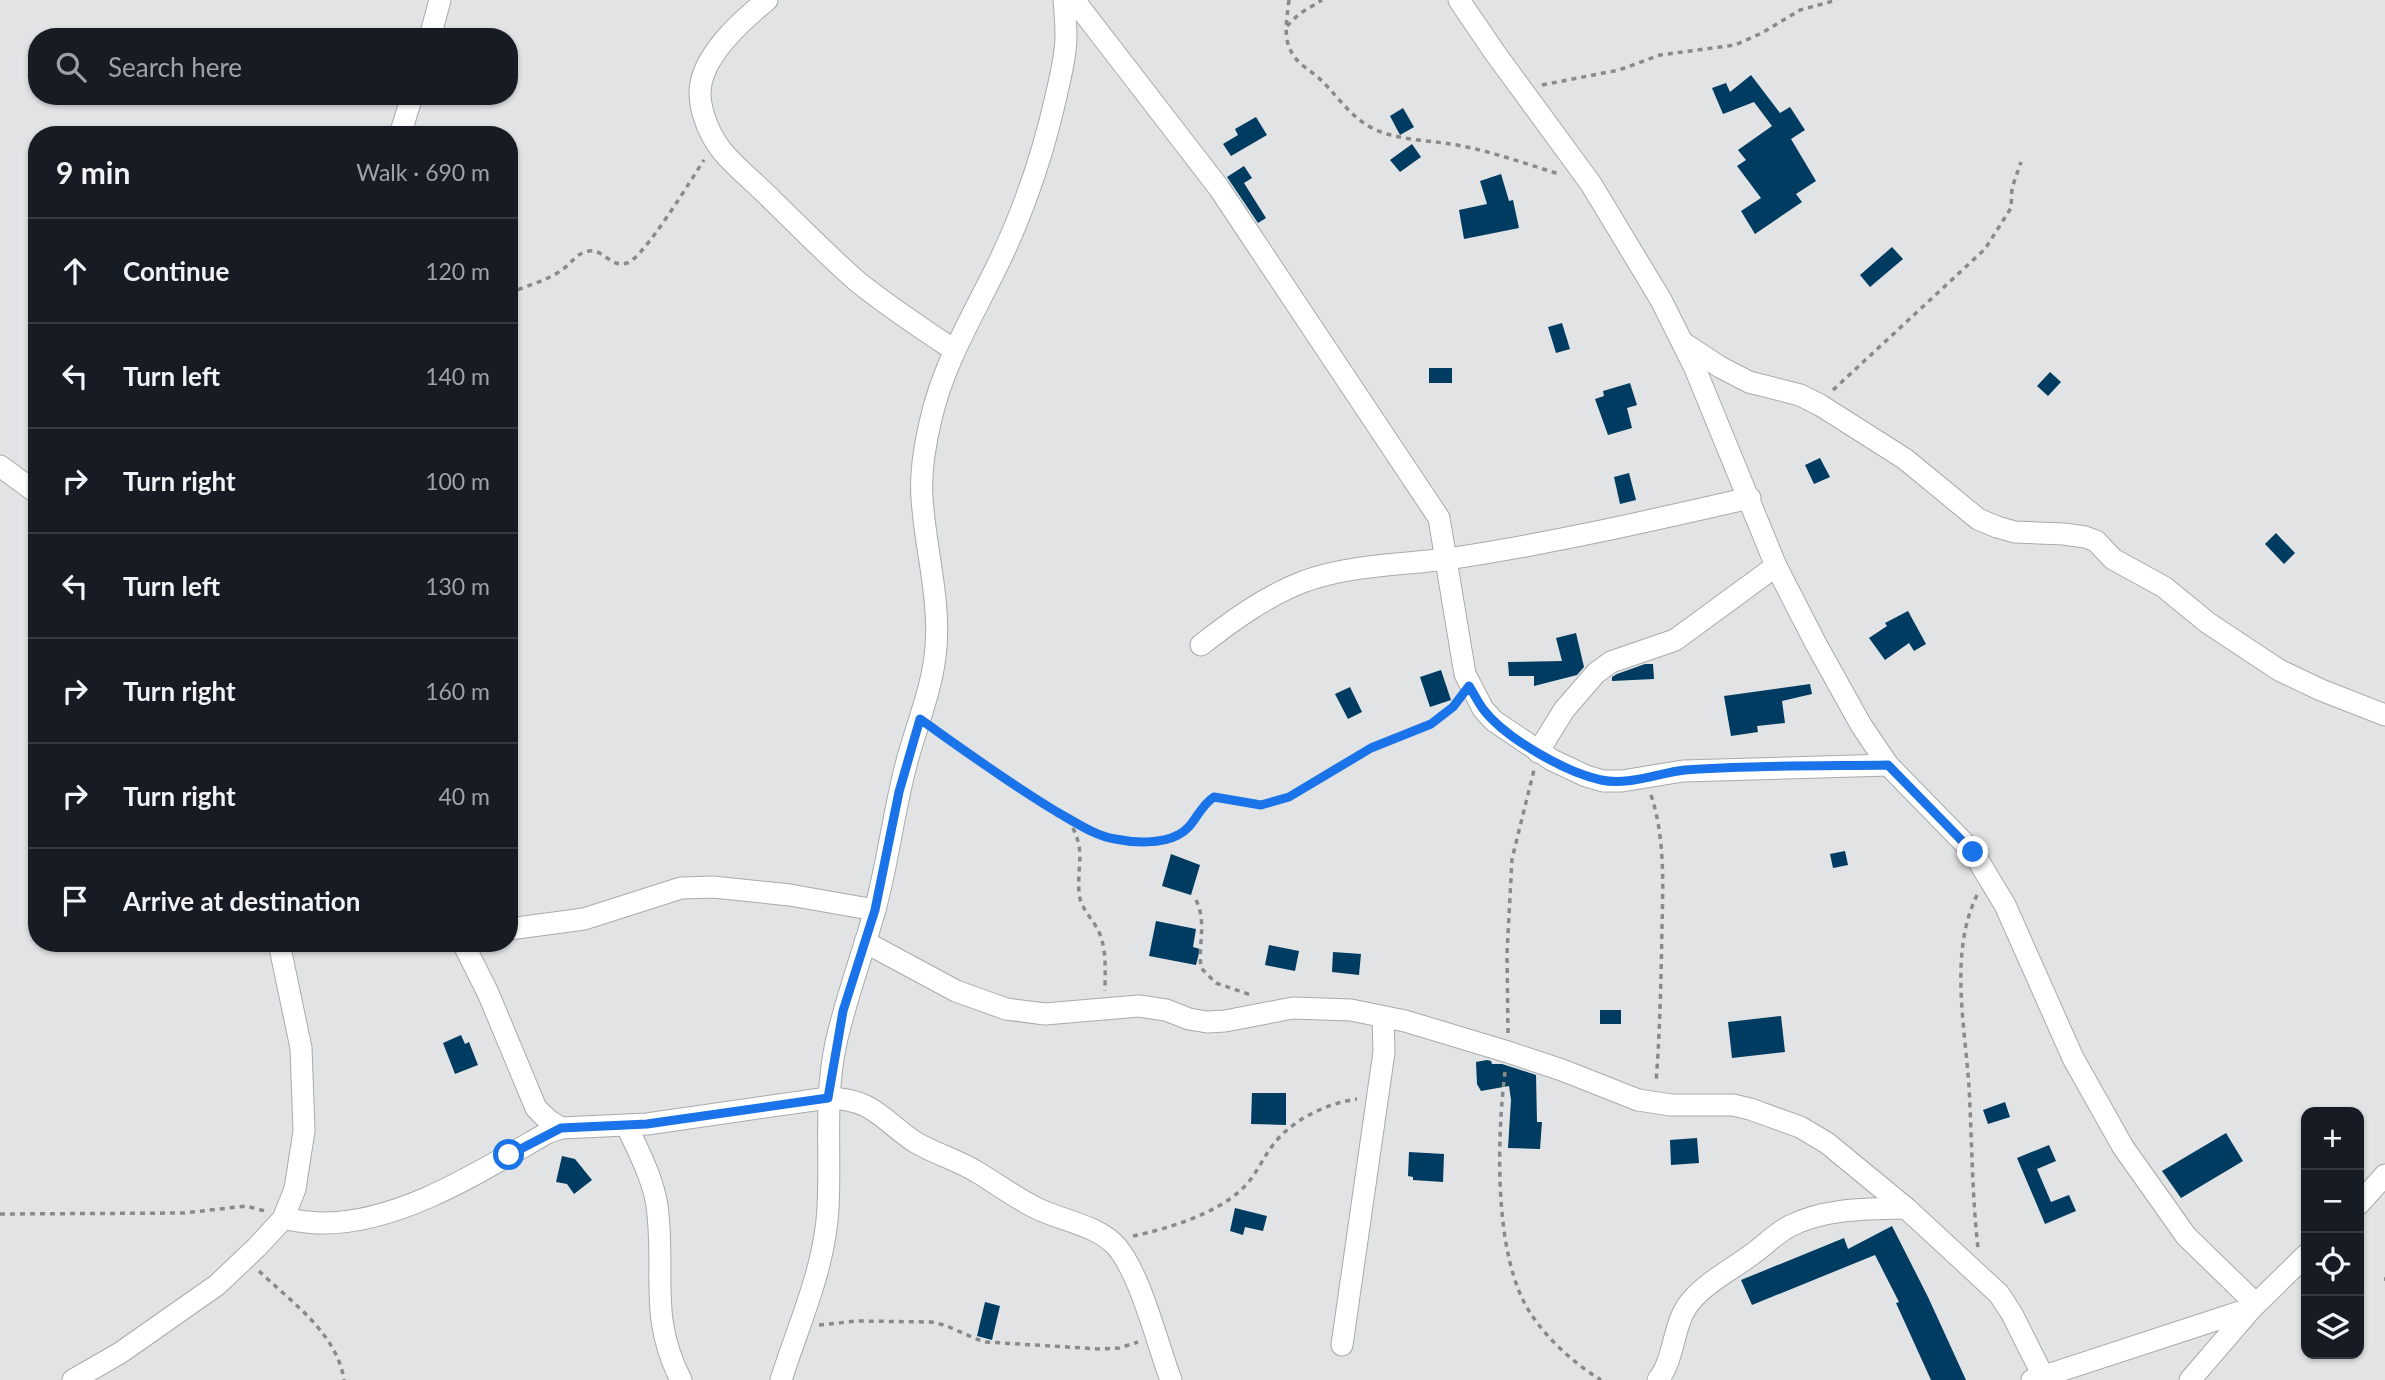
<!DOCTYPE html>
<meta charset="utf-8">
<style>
body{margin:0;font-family:Lato,sans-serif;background:#20242c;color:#f1f3f6}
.controls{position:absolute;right:21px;bottom:21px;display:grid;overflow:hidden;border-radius:14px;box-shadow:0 2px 5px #0004}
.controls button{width:63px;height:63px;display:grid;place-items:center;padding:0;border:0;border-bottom:2px solid #363941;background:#171b24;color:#f1f3f6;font:35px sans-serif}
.stop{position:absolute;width:21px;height:21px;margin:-16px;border:5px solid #1a73e8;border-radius:50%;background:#fff}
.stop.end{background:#1a73e8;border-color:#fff;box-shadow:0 2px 7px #0008}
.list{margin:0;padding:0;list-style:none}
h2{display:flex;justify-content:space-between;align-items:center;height:91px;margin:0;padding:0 28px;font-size:30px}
h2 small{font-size:23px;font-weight:400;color:#9ea1a6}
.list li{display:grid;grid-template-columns:46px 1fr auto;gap:21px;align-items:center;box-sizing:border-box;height:105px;padding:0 28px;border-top:2px solid #363941}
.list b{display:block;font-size:26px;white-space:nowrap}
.list em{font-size:23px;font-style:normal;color:#9ea1a6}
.icon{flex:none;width:38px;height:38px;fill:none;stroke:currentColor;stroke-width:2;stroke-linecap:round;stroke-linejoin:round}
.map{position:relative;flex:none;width:2385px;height:1380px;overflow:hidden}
.search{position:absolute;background:#171b24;box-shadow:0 2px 5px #0004;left:28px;top:28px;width:490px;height:77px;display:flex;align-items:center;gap:18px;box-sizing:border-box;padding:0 24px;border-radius:28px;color:#9ea1a6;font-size:26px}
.panel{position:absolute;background:#171b24;box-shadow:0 2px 5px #0004;left:28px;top:126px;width:490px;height:826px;border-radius:28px}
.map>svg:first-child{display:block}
</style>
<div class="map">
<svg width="2385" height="1380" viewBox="0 0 2385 1380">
<rect width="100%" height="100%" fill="#e1e3e4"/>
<g fill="#003b61">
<path d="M1751,75L1780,113L1790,107L1805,130L1791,139L1816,181L1796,194L1802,202L1755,234L1741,211L1761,198L1737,166L1746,160L1738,150L1772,126L1754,102L1723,114L1712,88L1726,83L1730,92Z"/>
<path d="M1403,108L1414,127L1400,135L1390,116Z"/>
<path d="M1256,117L1267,135L1231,156L1223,144L1238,135L1235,129Z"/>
<path d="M1412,144L1421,157L1400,172L1390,160Z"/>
<path d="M1244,166L1252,178L1244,183L1266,218L1258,223L1227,177Z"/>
<path d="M1501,174L1509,201L1513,200L1519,228L1464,239L1459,210L1487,204L1480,181Z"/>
<path d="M1892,247L1903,259L1870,287L1860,275Z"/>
<path d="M1562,323L1570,349L1556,353L1548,327Z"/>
<rect x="1429" y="368" width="23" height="15"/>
<path d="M2050,372L2061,382L2048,396L2037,386Z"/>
<path d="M1630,383L1637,405L1627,408L1632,428L1608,435L1595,399L1604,396L1603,391Z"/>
<path d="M1820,458L1830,477L1814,484L1805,465Z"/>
<path d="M1629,473L1636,500L1620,504L1614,477Z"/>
<path d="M2276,533L2295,553L2284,564L2265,544Z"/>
<path d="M1908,611L1926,644L1914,651L1909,643L1885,660L1869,638L1887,626L1885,623Z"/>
<path d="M1576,633L1584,667L1577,675L1534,686V676H1509L1508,662L1562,661L1556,638Z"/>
<path d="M1645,664H1653L1654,679L1612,681V677L1617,674Z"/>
<path d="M1441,670L1451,700L1430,707L1420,677Z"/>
<path d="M1810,684L1812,694L1782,701L1785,723L1757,726L1758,732L1731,736L1724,696Z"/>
<path d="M1350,687L1362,712L1348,719L1335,694Z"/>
<path d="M1845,851L1848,865L1833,868L1830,854Z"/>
<path d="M1171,854L1200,865L1191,895L1162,886Z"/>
<path d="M1156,921L1196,929L1193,947L1200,949L1196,965L1149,956Z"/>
<path d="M1269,945L1299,951L1295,971L1265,965Z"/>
<path d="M1333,952L1361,954L1359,975L1332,972Z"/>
<rect x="1600" y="1010" width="21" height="14"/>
<path d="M1781,1016L1785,1052L1732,1058L1728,1022Z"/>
<path d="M461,1035L465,1044L469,1042L478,1065L455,1074L443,1043Z"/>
<path d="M1487,1060L1491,1061L1492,1064H1502L1536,1075L1537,1122H1542L1540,1149L1508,1148L1511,1100L1509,1086L1481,1091L1477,1084L1476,1062Z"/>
<path d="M1252,1093H1286V1125L1251,1124Z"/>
<path d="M2005,1102L2010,1117L1988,1124L1983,1110Z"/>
<path d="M2226,1133L2243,1161L2181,1198L2162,1171Z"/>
<path d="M1697,1138L1699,1163L1671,1165L1670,1140Z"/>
<path d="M2049,1145L2056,1161L2037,1169L2051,1202L2069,1195L2076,1211L2045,1224L2017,1158Z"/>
<path d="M1409,1152L1444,1154L1443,1182L1413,1180V1177L1408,1176Z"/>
<path d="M562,1156L575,1159L592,1180L574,1194L567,1184L556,1182Z"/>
<path d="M1235,1208L1267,1216L1263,1231L1245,1227L1243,1235L1230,1231Z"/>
<path d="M1892,1226L1928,1297L1966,1380H1931L1896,1303L1899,1302L1875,1255L1752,1305L1741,1280L1844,1238L1848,1249Z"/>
<path d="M985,1302L1000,1306L992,1340L977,1336Z"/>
</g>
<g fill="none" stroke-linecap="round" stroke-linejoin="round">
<g stroke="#a9aaac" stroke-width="23">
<g id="minor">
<path d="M767,0C741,21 700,57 700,93C700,113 711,138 723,152C738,170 757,184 773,201C801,228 829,257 858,282C889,307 921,328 954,350"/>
<path d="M1074,0L1219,188L1439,518L1465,674L1483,709L1494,721L1552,760L1586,776L1603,781H1622L1683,771L1888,765"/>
<path d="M1459,0L1495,53L1591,184L1661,300L1694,366L1776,566L1816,644L1861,725L1888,765L1973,852L2005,905L2073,1058L2123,1147L2186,1236L2256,1304"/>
<path d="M430,37L440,0"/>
<path d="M400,135L412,96"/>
<path d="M1682,342L1720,367L1749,382L1800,395L1820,405L1905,459L1978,519L1997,527L2015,532L2064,534L2085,537L2096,541L2113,559L2164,587L2208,623L2279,670L2321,690L2385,715"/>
<path d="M0,466L37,493"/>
<path d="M1201,645C1233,620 1266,596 1305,581C1350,565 1400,565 1447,559C1549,544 1649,521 1750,498"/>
<path d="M1538,752L1564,710L1596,673L1611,662L1675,640L1776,566"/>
<path d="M509,929L584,919L681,888L713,887L790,895L875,910"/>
<path d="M865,942L956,991L1006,1009L1045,1014L1139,1006L1166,1010L1189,1019L1207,1022L1225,1021L1293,1008L1351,1010L1405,1021L1508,1052L1562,1070L1638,1100L1671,1105H1733L1750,1109L1800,1127L1827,1143L1906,1208L1999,1294L2012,1314L2045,1380"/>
<path d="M463,943L488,993L536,1108L548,1120L561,1128"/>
<path d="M627,1126C638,1151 653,1178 657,1206C666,1272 648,1316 681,1380"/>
<path d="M2359,1204L2385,1175"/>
<path d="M283,1219C295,1220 308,1223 321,1223C399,1224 481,1171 547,1133L561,1128L647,1124L828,1098C873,1099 881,1119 915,1142C935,1154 958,1160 977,1172C997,1184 1016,1198 1036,1208C1062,1221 1098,1225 1117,1247C1141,1276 1157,1343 1171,1380"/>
<path d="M1342,1345L1384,1052L1383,1017"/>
<path d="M73,1380L120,1353L217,1285L257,1247L283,1219L295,1189L304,1131L301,1048L279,943"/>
<path d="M781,1380C799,1323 825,1268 828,1208C831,1152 824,1098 836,1043C846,998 862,956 874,913C888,864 893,814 906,765C916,726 933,688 936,647C940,596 925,548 922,498C920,472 925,444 931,419C944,362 974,314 999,262C1025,208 1044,151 1057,92C1061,74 1066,55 1066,36C1066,24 1065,12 1064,0"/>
<path d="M1658,1380C1676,1357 1672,1323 1691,1301C1707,1282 1731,1270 1751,1255C1764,1246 1776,1233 1790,1226C1825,1208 1867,1209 1906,1208"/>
<path d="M2032,1380L2252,1308"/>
<path d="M2190,1380L2252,1308L2306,1255"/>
</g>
</g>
<g stroke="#898b8b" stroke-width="3.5" stroke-dasharray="5 5" stroke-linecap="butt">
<path d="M1289,0C1286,25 1281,46 1301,64C1308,70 1316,75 1322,81C1339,98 1351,117 1372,128C1396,140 1425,140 1451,144C1488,150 1523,163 1559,174"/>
<path d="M1287,26L1299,14L1322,0"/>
<path d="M1542,85L1619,70L1660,55L1735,45L1762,33L1800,10L1837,0"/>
<path d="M509,294C526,285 548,281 563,269C572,263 576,253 589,251C604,249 610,268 627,263C644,258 692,178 704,160"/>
<path d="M1833,390L1985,249L2011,208L2012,188L2021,162"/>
<path d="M936,730C975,758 1015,787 1056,811C1074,822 1094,835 1114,839C1133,843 1160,844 1178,835C1195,827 1198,807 1214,797L1261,805L1289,797L1371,748L1408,735L1431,724L1457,702"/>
<path d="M1651,795C1665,837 1663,884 1662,928C1661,980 1660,1031 1656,1083"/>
<path d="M1068,819C1087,851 1077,860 1079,893C1080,908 1093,919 1099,932C1107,951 1105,970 1105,991"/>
<path d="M1977,895C1949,953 1965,1025 1969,1087C1972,1141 1972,1195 1978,1248"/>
<path d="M1196,900C1207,922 1198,945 1201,968L1216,983L1251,995"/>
<path d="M1508,1033L1507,953L1512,859L1534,770"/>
<path d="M1505,1072C1497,1137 1493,1258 1531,1314C1548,1340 1575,1364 1601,1380"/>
<path d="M0,1214L184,1213L246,1206L265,1211"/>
<path d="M1133,1236C1167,1229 1216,1214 1242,1189C1254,1178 1261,1162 1270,1149C1289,1121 1324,1104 1357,1099"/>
<path d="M259,1271C291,1302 337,1333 344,1380"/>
<path d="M2384,1279H2385"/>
<path d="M819,1325L857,1321L931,1322C951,1325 967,1337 986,1342L1100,1349L1119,1348L1138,1342"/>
</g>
<use href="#minor" stroke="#fff" stroke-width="21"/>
</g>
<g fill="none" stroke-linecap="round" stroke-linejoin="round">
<path stroke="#1a73e8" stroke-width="9" d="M509,1155L561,1128L647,1124L828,1098L843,1011L875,910L899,792L920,719C965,751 1010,784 1057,812C1075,822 1095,836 1115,839C1134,843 1161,844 1178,835C1195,827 1198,807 1214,797L1261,805L1289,797L1371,748L1431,724L1453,707L1469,686C1474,694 1478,702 1483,709C1505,738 1565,772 1601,780C1628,786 1658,773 1685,770C1753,765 1821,766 1888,765L1973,852"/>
</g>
</svg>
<div class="controls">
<button>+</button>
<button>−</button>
<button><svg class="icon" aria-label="locate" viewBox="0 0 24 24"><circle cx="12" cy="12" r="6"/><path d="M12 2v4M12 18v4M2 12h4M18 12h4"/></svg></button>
<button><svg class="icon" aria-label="layers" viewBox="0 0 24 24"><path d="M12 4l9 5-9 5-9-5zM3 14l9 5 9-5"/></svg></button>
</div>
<div class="stop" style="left:509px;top:1155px"></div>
<div class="stop end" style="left:1973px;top:852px"></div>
<div class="search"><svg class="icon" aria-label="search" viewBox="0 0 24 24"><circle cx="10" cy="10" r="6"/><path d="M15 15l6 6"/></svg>Search here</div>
<section class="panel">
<h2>9 min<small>Walk · 690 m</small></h2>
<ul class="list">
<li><svg class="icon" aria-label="ahead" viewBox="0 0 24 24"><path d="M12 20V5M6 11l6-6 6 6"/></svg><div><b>Continue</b></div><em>120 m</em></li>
<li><svg class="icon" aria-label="left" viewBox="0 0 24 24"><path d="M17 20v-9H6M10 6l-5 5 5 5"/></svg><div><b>Turn left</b></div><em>140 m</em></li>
<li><svg class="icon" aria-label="right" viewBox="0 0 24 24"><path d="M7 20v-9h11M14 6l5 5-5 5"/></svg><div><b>Turn right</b></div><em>100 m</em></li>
<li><svg class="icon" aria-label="left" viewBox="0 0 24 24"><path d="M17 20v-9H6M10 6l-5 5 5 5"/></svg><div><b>Turn left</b></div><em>130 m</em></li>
<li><svg class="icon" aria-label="right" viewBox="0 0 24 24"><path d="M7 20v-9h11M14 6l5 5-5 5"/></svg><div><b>Turn right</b></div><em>160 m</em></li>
<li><svg class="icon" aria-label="right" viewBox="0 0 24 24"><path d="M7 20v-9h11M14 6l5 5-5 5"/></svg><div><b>Turn right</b></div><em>40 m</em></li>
<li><svg class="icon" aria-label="arrive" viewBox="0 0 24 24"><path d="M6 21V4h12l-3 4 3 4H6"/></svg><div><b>Arrive at destination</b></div></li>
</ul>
</section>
</div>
